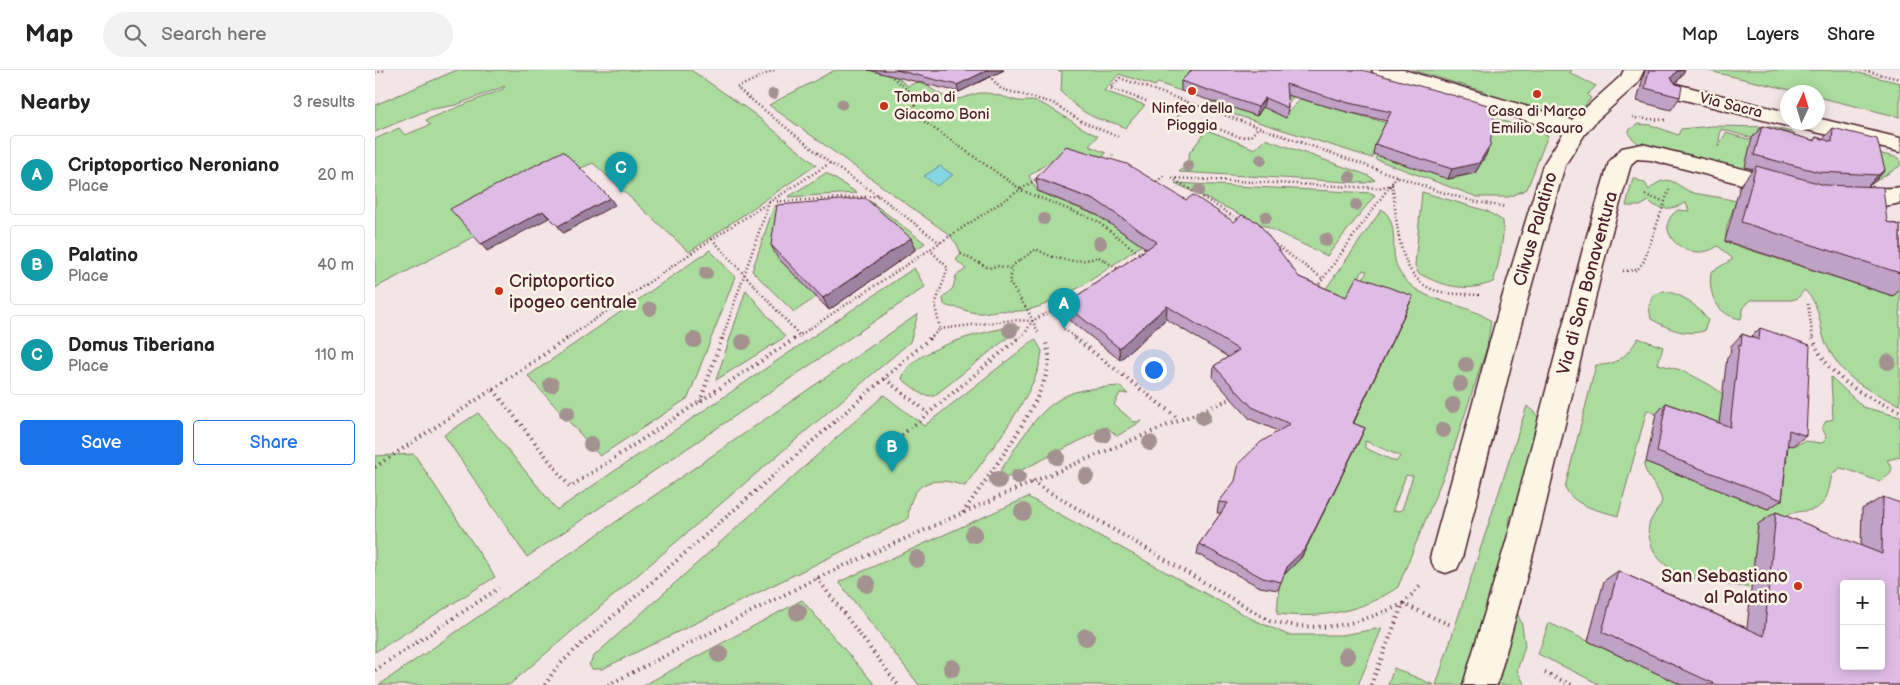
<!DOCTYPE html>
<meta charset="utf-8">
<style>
body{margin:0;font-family:"Balsamiq Sans",sans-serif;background:#f2f2f2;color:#222}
.controls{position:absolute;right:15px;bottom:15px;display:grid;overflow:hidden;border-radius:5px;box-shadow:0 2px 12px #0003}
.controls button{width:45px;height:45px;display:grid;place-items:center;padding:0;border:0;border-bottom:1px solid #e0e0e0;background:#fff;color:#222;font:25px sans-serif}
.compass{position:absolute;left:1405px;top:15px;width:45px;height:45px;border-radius:50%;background:#fff;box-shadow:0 2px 12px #0003;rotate:4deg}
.you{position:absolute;left:778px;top:299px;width:18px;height:18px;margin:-12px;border:4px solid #fff;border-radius:50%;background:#1a73e8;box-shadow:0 0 0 8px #1a73e833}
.badge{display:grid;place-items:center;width:32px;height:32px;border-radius:50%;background:#1a73e8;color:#fff;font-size:16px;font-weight:700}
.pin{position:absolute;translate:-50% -41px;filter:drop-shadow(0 1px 2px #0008)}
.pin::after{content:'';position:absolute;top:26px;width:18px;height:15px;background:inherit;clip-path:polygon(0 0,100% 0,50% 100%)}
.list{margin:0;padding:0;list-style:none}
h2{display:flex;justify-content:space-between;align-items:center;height:65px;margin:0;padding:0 20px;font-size:21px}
h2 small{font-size:16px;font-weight:400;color:#767676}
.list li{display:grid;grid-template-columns:32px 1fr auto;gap:15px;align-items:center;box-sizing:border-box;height:80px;margin:0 10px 10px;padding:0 10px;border:1px solid #e0e0e0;border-radius:5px}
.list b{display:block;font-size:19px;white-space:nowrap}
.list p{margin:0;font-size:16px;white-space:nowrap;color:#767676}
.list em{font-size:16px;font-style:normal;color:#767676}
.actions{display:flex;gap:10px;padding:15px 20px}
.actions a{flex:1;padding:11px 0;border:1px solid #1a73e8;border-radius:5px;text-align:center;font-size:18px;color:#1a73e8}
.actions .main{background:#1a73e8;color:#fff}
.icon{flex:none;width:28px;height:28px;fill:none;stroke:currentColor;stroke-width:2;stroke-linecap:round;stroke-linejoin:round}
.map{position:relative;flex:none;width:1525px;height:615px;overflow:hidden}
header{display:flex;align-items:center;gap:30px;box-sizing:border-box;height:70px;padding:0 25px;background:#fff;border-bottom:1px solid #e0e0e0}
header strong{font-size:24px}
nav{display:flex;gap:28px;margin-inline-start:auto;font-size:18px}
.search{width:350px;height:45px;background:#f2f2f2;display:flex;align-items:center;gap:12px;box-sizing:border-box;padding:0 18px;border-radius:28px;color:#767676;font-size:19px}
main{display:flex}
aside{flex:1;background:#fff}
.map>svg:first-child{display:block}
</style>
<header>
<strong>Map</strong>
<div class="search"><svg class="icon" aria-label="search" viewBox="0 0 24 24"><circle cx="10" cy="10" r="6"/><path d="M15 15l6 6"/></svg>Search here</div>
<nav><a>Map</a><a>Layers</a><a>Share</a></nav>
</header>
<main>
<aside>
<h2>Nearby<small>3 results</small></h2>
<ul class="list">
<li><span class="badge" style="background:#0f9aa8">A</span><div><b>Criptoportico Neroniano</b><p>Place</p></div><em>20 m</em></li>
<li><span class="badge" style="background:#0f9aa8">B</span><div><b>Palatino</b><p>Place</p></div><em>40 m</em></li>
<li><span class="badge" style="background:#0f9aa8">C</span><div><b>Domus Tiberiana</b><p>Place</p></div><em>110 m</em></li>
</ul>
<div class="actions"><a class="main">Save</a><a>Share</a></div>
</aside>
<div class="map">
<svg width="1525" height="615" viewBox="0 0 1525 615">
<rect width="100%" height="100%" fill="#f3e4e5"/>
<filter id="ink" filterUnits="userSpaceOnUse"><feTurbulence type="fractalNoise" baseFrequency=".02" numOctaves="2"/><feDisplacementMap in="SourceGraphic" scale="10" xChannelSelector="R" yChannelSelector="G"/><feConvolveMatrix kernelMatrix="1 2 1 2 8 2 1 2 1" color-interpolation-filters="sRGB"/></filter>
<g filter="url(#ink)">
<g fill="#aadc9d" stroke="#7a7e64" fill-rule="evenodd">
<path d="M82,0H316L378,43L441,95L314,182L218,93L204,99L100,166L0,218V69L24,58L30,65L55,55L51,50L128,19L130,16L81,35L53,40L0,62V35Z"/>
<path d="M460,0H512L533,16L542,12C558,16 562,27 579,29C587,30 596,24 605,23C617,22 631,28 643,31C649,32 656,30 662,32C684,40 701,57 723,66L714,76L731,83L725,90L691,80L654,106L662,121L726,147L767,175C732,198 674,246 632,241C613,239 609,248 587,239C580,236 575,239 569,234L568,228L578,218L581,206L591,199L581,190L586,184L582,174L572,163L394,35Z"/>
<path d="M683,0H825L806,21L783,13L780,16L744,4L729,21L770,35L750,58C741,52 736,53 727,50C711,46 697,33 686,22L687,2Z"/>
<path d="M939,0L904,45L915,40L926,29L1012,53L997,88L845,40L847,36L833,31L848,11Z"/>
<path d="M965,0L1173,65L1152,119L1134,127H1102L1000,89L1037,25Z"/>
<path d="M1037,0H1197L1195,3L1221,16L1212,25L1216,28L1204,44L1194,41L1190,46H1185V48L1109,26L1111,22Z"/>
<path d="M1330,0H1471L1525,13V47L1443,27L1442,22H1424Z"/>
<path d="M1263,54L1276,55L1303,65L1306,59L1337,56L1396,57L1416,62L1427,70H1447L1520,87L1525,89V96L1493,116L1401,75L1346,59L1343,77L1351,63L1387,73L1390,105L1264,74L1254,65V60Z"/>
<path d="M832,60L880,79L890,69L992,105L1000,110L990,113L804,102L811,96L815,82Z"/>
<path d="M451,103L482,123L413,127Z"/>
<path d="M1258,108L1270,113L1274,120C1295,99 1301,118 1319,123C1332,126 1347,127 1361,131L1352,156L1350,172L1518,226L1525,217V335C1492,320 1470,311 1452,276C1443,258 1447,234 1429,220L1423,228L1417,230H1375L1369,236L1366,249C1341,245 1333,224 1336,202L1358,189L1343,176C1312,197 1274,158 1303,140L1314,141L1311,133C1298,139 1284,142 1274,131L1265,136H1251Z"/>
<path d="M800,113L996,123L1000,125L952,186Z"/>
<path d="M1047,122L1112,141L1128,151C1130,164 1123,199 1118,212C1092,223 1067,216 1043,203L1040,195Z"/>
<path d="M495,131L550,173L540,180L406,190L441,227L419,242L377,201L399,136Z"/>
<path d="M1007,139C1027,156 1012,182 1025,203C1045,235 1089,230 1116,251L1112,277L1075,390L1023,517C987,542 945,549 902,544L904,517L982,221L992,201L988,200L968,239L943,230ZM990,371L1025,386L1021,392L990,378ZM1031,405L1038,406L1027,440L1017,442Z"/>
<path d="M335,180L360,207L313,328L225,386L153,306Z"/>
<path d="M539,198L550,217L152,487L69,365L103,343L182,440Z"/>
<path d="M371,220L410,267L341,310Z"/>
<path d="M1289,221C1308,224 1321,235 1333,250L1329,261C1309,266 1294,259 1276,249L1274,236L1279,225Z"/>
<path d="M543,244L535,272L134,615H4Z"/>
<path d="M641,256L645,258L559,326L548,325L527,309C533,279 614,260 641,256Z"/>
<path d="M1263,268L1288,277L1283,294L1309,301L1335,315L1348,324L1355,335L1417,376L1430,371L1446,373L1450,371L1451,366L1447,358L1451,351L1458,349L1456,307L1488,337L1525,347V387L1512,390L1517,399L1514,405L1506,411C1491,409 1480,400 1465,398L1457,404C1454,418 1453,436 1436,440C1427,442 1420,441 1412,445L1414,466L1376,518C1344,512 1292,513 1277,477C1275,470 1272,462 1274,455C1276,447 1284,439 1287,431C1284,417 1273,410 1269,396L1271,392L1393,439L1281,344L1272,340L1243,446C1224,440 1199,437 1190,417L1221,295C1242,296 1253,285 1263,268Z"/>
<path d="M660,269L667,281C664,321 613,383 590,416C557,405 535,411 533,449L227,599H217L214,595L219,586L509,325L549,356Z"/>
<path d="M744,316L753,324L745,323L739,335L759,352L767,351L742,366L732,357L631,408L624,403C646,371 666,328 708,320C720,318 732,317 744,316Z"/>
<path d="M1152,336L1162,345L1168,358L1142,441L1135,447L1129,509L1147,555L1150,576L1142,601L1150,615H1061Z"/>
<path d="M39,384L120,507L0,582V386Z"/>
<path d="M653,427L877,549L913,565H967L1007,558L983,615H544L464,512Z"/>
<path d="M427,530L500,615H269Z"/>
<path d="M1174,553L1307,615H1226L1163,584Z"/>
<path d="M1019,598L1059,615H1013Z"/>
</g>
<path fill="#86d5e2" stroke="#6e8c99" d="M565,96L578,105L562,116L549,106Z"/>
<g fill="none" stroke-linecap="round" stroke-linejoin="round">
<g stroke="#4a1f2b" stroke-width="3">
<g id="minor">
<path d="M997,0H1029L1197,50L1246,6L1249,0H1269L1262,14L1222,50L1210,64L1190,95L1153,228L1087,488L1082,499L1071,503L1060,499L1055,488L1127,228L1168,95L1189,62L1000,5Z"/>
<path d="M1301,14L1412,42V52H1442V48L1525,68V82L1428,59L1419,54L1412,56L1294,26L1290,21L1294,16Z"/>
<path d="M1267,74L1408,109L1416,111L1420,117L1416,123L1408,125L1276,90L1262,89L1256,94L1232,179L1164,462L1122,615H1088L1134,462L1208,179L1234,92L1247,78Z"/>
<path d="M1525,117V133C1506,138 1482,137 1464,132L1460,126L1464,120C1483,114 1505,121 1525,117Z"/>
</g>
</g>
<g stroke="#4a1f2b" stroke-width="2.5" stroke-dasharray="1 3" stroke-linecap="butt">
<path d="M399,0L362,18L455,93L504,126L565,173"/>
<path d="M508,0L543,28L537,43L648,121L722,151L765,184"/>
<path d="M609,0L626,19L678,33L706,51L743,67"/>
<path d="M1486,0L1525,9"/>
<path d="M0,3L10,0"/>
<path d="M771,31L735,18L745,8L1063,121L1097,131L1131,137"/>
<path d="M1257,48L1291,50"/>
<path d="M838,57L865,67L876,66L882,59"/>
<path d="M793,59L813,33"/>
<path d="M732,92L738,85"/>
<path d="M797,108L1003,118L1017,115C1023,148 1020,200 1054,218C1069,225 1088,224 1104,225"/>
<path d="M797,108L864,150"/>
<path d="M778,114L789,106"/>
<path d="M1270,125L1288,131"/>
<path d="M394,132L503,126"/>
<path d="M337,169L426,267"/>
<path d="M894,170L948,209"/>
<path d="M586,184L614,198L622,196L634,198"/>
<path d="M764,185L772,174"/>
<path d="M1248,201L1262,200L1269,191L1295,117"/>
<path d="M942,217L1022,106"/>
<path d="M1433,234L1438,269"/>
<path d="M565,259L638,250L657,251L692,233"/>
<path d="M689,259L702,269"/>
<path d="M663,262L653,241L634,212L637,202L634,198L661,179C682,191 701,194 724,187L743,199"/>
<path d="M191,269L337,169L455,93"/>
<path d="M347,269L394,133"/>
<path d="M419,269L663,108"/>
<path d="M554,269L565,259L560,235L573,198L555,180"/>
<path d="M642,269L651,262L657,251"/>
</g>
<g stroke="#4a1f2b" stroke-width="4" stroke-dasharray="1 4.5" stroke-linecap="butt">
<path d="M700,268L804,349"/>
<path d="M1438,268C1450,306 1490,328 1525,341"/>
<path d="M510,309L552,342"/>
<path d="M118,319L193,268"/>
<path d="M325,332L347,268"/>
<path d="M510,379L644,268"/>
<path d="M0,397L118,319L195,417L421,268"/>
<path d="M657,412L895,551C950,563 977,556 1028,534L1078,556"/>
<path d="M588,443C612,407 670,332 674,291C675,285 672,278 671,272"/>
<path d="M442,508L523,615"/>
<path d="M0,600L124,518"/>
<path d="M1170,603L1197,615"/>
<path d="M170,615L181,598L203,577L555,268"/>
<path d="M233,615L442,508L657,412L860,327"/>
<path d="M996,615L1028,534L1047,514"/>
</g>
<use href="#minor" fill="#fcf5e5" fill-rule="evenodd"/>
</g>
<g fill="#a3928f">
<circle cx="398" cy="24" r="5.5"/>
<circle cx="467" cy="34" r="5.5"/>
<circle cx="886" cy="90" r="6"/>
<circle cx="813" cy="96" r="6"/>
<circle cx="975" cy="107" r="6"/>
<circle cx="824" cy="120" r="6"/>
<circle cx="981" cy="135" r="6"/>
<circle cx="891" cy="147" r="6"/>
<circle cx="669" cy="149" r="6"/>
<circle cx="951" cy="170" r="7"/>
<circle cx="725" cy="173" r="7"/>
<circle cx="331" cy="203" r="7"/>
<circle cx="275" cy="239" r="7"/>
<circle cx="635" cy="260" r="8"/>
<circle cx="319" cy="270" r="8"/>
<circle cx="368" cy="272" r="8"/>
<circle cx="1513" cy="292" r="8"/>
<circle cx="1091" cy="295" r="8"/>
<circle cx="1085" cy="314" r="8"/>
<circle cx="176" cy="315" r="8"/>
<circle cx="1078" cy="335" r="8"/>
<circle cx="192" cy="343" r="8"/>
<circle cx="828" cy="347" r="8"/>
<circle cx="1068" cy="360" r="8"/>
<circle cx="728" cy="365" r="8"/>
<circle cx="775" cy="373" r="8"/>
<circle cx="216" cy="374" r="8"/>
<circle cx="682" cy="387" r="8"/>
<circle cx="711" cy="406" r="8"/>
<circle cx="643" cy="407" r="8"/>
<circle cx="623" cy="410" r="9"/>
<circle cx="648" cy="442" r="9"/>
<circle cx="599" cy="464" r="9"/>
<circle cx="542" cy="489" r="9"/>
<circle cx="492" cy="514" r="9"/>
<circle cx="423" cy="542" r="9"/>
<circle cx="711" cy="567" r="9"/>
<circle cx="344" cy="584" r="9"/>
<circle cx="972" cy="586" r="9"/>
<circle cx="577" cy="598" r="9"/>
</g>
<g fill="#c0a2c6" stroke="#4a1f2b">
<path d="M493,0H629L584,22Z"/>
<path d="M987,0L1111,85L1100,103L1073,109L998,84L1000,74L1012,51L972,42L912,25L913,38L911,48L888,37L882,46L806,21V11Z"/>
<path d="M1270,0H1310L1302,12L1300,13L1305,27L1296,40L1262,31Z"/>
<path d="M1387,56L1438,71L1441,67L1448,69L1458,58L1510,100L1499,112L1492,117L1512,152L1525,155V220L1518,226L1350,171L1365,116L1378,99L1370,97L1377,68Z"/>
<path d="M661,108L924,207L971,227L1038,226L978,353L990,358L985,369L926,488L909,504L903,520L885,517L822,484L824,474L846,443H842L844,432L903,361L875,349L838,308L839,296L853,287L791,249L745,290L691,247L690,234L772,179L722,145L663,121Z"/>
<path d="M396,175L540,180L454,240L402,187Z"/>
<path d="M1385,258L1431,366L1417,376L1413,375L1407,430L1393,439L1271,392L1281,344L1291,333L1344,353L1352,287L1355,284L1356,276L1367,264L1376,267Z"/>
<path d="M1508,427L1525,615H1307L1213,571L1229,511L1243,501L1372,558L1383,454L1401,442L1486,476L1487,439Z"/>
</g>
<g fill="#9c84a1" stroke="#4a1f2b">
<path d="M613,0H629L584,22L582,15Z"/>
<path d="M1308,0H1310L1302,12L1293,14L1296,8L1302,1Z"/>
<path d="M890,28L888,37L882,46L883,37Z"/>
<path d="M1115,75L1111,85L1100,103L1073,109L1077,99Z"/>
<path d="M1510,100L1499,112L1492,117L1503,105Z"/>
<path d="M235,128L240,135L188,163L183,156Z"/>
<path d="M168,141L174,148L112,181L106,174Z"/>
<path d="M536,168L540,180L454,240L448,228Z"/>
<path d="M1038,226L1032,239L973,365L978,353Z"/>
<path d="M792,236L791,249L745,290L744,278Z"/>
<path d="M990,358L926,488L909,505L913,495Z"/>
</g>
<g fill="#dfbce6" stroke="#4a1f2b" fill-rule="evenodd">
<path d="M521,0H613L582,15Z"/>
<path d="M817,0H987L1120,37L1115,75L1104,93L1077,99L1000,74L1016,42L974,33L911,14L913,38L890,28L883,37L806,11Z"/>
<path d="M1274,0H1308L1302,1L1296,8L1301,14L1307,16L1305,27L1270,18Z"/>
<path d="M1387,56L1440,71L1441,67L1457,72L1458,58L1502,69L1510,100L1503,105L1444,102L1379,85Z"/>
<path d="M691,76L752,94L811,130L818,125L859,152L867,145L883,152L924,207L971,227L982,206L1038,226L978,353L990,358L930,479L913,495L906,512L888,508L824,474L853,433L844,432L860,411L864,393L886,372L915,354L877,337L839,296L864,280L792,236L744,278L690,234L782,172L722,131L661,108Z"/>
<path d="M188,81L235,128L183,156L168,141L106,174L75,139Z"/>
<path d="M1381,96L1450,115L1508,117L1512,152L1525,155V203L1366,152Z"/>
<path d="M490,128L536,168L448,228L396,175L402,135Z"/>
<path d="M1385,258L1435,275L1431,366L1414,360L1407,430L1282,382L1291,333L1355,357L1364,275L1366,276L1367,264L1384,270Z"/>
<path d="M1508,427L1525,433V615H1342L1227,562L1243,501L1389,566L1401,442L1507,484ZM1469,514H1506V596H1469Z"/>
</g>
</g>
<g fill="#c8321e" stroke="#fcf5e5" stroke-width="2">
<circle cx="817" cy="21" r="5"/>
<circle cx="1162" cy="24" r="5"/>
<circle cx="509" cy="36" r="5"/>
<circle cx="124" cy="221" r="5"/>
<circle cx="1423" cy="516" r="5"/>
</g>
<g text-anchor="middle" stroke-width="5" stroke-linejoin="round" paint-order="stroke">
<g font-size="15" fill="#4a1f2b" stroke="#fcf5e5">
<text x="519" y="32" text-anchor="start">Tomba di<tspan x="519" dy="17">Giacomo Boni</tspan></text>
<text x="817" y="43">Ninfeo della<tspan x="817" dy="17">Pioggia</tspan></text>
<text x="1162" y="46">Casa di Marco<tspan x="1162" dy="17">Emilio Scauro</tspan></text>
</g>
<g font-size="15" fill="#4a1f2b" stroke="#fcf5e5">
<text transform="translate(1356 35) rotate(14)" y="5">Via Sacra</text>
</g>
<g font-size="18" fill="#4a1f2b" stroke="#fcf5e5">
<text transform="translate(1160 159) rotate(-74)" y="6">Clivus Palatino</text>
<text transform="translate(1212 213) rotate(-75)" y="6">Via di San Bonaventura</text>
</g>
<g font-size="18" fill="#4a1f2b" stroke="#fcf5e5" text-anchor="start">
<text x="134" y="217">Criptoportico<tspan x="134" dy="21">ipogeo centrale</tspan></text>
<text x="1413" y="512" text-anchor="end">San Sebastiano<tspan x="1413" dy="21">al Palatino</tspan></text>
</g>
</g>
</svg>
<div class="controls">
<button>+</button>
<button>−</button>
</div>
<svg class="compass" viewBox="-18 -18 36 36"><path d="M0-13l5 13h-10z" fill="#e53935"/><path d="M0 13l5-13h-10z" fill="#767676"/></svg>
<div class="you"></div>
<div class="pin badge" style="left:689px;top:259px;background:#0f9aa8">A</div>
<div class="pin badge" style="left:517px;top:402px;background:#0f9aa8">B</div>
<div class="pin badge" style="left:246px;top:123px;background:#0f9aa8">C</div>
</div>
</main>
